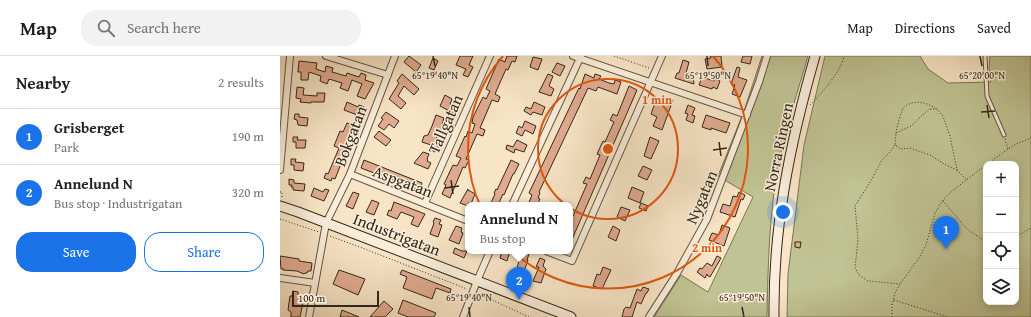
<!DOCTYPE html>
<meta charset="utf-8">
<style>
body{margin:0;font-family:"Gentium Book Plus",serif;background:#f2f2f2;color:#202124}
.controls{position:absolute;right:12px;bottom:12px;display:grid;overflow:hidden;border-radius:8px;box-shadow:0 2px 10px #0003}
.controls button{width:36px;height:36px;display:grid;place-items:center;padding:0;border:0;border-bottom:1px solid #e0e0e0;background:#fff;color:#202124;font:20px sans-serif}
.scale{position:absolute;left:12px;bottom:10px;width:87px;box-sizing:border-box;padding-left:4px;border:2px solid #332819;border-top:0;font-size:11px;line-height:14px;white-space:nowrap;color:#332819;-webkit-text-stroke:3px #faeedb;paint-order:stroke}
.you{position:absolute;left:503px;top:156px;width:14px;height:14px;margin:-10px;border:3px solid #fff;border-radius:50%;background:#1a73e8;box-shadow:0 0 0 6px #1a73e833}
.badge{display:grid;place-items:center;width:26px;height:26px;border-radius:50%;background:#1a73e8;color:#fff;font-size:13px;font-weight:700}
.pin{position:absolute;translate:-50% -33px;filter:drop-shadow(0 1px 2px #0008)}
.pin::after{content:'';position:absolute;top:21px;width:14px;height:12px;background:inherit;clip-path:polygon(0 0,100% 0,50% 100%)}
.popup{position:absolute;left:185px;top:146px;width:108px;height:52px;box-sizing:border-box;display:grid;place-content:center;border-radius:8px;background:#fff;filter:drop-shadow(0 1px 3px #0005);font-size:13px;white-space:nowrap;color:#757577}
.popup b{font-size:15px;color:#202124}
.popup::after{content:'';position:absolute;left:50%;top:100%;margin-left:-8px;border:8px solid transparent;border-top-color:#fff}
.list{margin:0;padding:0;list-style:none}
h2{display:flex;justify-content:space-between;align-items:center;height:52px;margin:0;padding:0 16px;font-size:17px}
h2 small{font-size:13px;font-weight:400;color:#757577}
.list li{display:grid;grid-template-columns:26px 1fr auto;gap:12px;align-items:center;box-sizing:border-box;height:56px;padding:0 16px;border-top:1px solid #e0e0e0}
.list b{display:block;font-size:15px;white-space:nowrap}
.list p{margin:0;font-size:13px;white-space:nowrap;color:#757577}
.list em{font-size:13px;font-style:normal;color:#757577}
.actions{display:flex;gap:8px;padding:12px 16px}
.actions a{flex:1;padding:9px 0;border:1px solid #1a73e8;border-radius:16px;text-align:center;font-size:14px;color:#1a73e8}
.actions .main{background:#1a73e8;color:#fff}
.icon{flex:none;width:22px;height:22px;fill:none;stroke:currentColor;stroke-width:2;stroke-linecap:round;stroke-linejoin:round}
.map{position:relative;flex:none;width:751px;height:261px;overflow:hidden}
header{display:flex;align-items:center;gap:24px;box-sizing:border-box;height:56px;padding:0 20px;background:#fff;border-bottom:1px solid #e0e0e0}
header strong{font-size:19px}
nav{display:flex;gap:22px;margin-inline-start:auto;font-size:14px}
.search{width:280px;height:36px;background:#f2f2f2;display:flex;align-items:center;gap:10px;box-sizing:border-box;padding:0 14px;border-radius:16px;color:#757577;font-size:15px}
main{display:flex}
aside{flex:1;background:#fff}
.map>svg:first-child{display:block}
</style>
<header>
<strong>Map</strong>
<div class="search"><svg class="icon" aria-label="search" viewBox="0 0 24 24"><circle cx="10" cy="10" r="6"/><path d="M15 15l6 6"/></svg>Search here</div>
<nav><a>Map</a><a>Directions</a><a>Saved</a></nav>
</header>
<main>
<aside>
<h2>Nearby<small>2 results</small></h2>
<ul class="list">
<li><span class="badge">1</span><div><b>Grisberget</b><p>Park</p></div><em>190 m</em></li>
<li><span class="badge">2</span><div><b>Annelund N</b><p>Bus stop · Industrigatan</p></div><em>320 m</em></li>
</ul>
<div class="actions"><a class="main">Save</a><a>Share</a></div>
</aside>
<div class="map">
<svg width="751" height="261" viewBox="0 0 751 261">
<rect width="100%" height="100%" fill="#f8e5c7"/>
<filter id="stains"><feTurbulence type="fractalNoise" baseFrequency=".005" numOctaves="4"/><feColorMatrix values="0 0 0 0 .2 0 0 0 0 .09 0 0 0 0 .02 0 0 0 .5 -.17"/></filter>
<radialGradient id="worn" r=".72"><stop offset=".6" stop-color="#630" stop-opacity="0"/><stop offset="1" stop-color="#630" stop-opacity=".3"/></radialGradient>
<g fill="#c0c393" stroke="#7a7656" fill-rule="evenodd">
<path d="M482,0H528C518,35 506,70 499,106C489,157 488,209 487,261H374L401,219L428,236L473,141L438,120L464,55Z"/>
<path d="M545,0H640L648,13L668,27L711,26L709,11L710,0H751V261H507L508,218L524,89ZM706,108H736V246H706Z"/>
</g>
<g fill="#e0ab90" stroke="#332819">
<path d="M129,0L141,9L136,16L124,6Z"/>
<path d="M180,0H193L189,9L193,11L188,21L183,19L186,13L176,9Z"/>
<path d="M227,0H237L235,6L232,5L228,14L226,13L215,38L220,41L218,46L212,44L200,72L205,74L203,80L197,78L186,103L189,104L185,112L183,111L170,142L162,138L166,129L164,128L173,109L177,110L181,102L176,100L185,80L186,81L188,75L192,77L195,68L192,67L193,61L203,41L206,43L210,35L206,33L219,3L225,6Z"/>
<path d="M430,0H441L442,11L427,13L425,3L431,2Z"/>
<path d="M463,0H472L470,8L461,6Z"/>
<path d="M253,1L262,3L258,14L250,11Z"/>
<path d="M153,2L158,5L154,14L149,12Z"/>
<path d="M403,4L409,6L405,21L413,20L414,28L395,22L397,17H399Z"/>
<path d="M19,5L37,7L36,13L45,16L46,10L53,12L52,16L66,20L67,17L79,21L81,17L86,19L85,24L94,27L85,43L77,40L82,28L72,24L68,35L60,32L62,27L49,23L47,28L40,25L41,20L29,16L28,24H21V16H18Z"/>
<path d="M277,7L285,10L280,20L272,16Z"/>
<path d="M457,11L460,12L458,21L467,24L460,41L452,38L455,29L451,28Z"/>
<path d="M122,18L139,33L134,39L124,30L118,40L126,47L121,53L109,43L119,27L117,25Z"/>
<path d="M268,18L273,20L269,30L274,33L271,40L259,36Z"/>
<path d="M305,18L314,22L315,18L321,20L319,23L329,27L334,28L335,24L341,26L337,38L318,31L316,35L308,32L259,136L260,137L258,142L260,143L257,149H248L252,139L249,137L296,38L299,32L300,33Z"/>
<path d="M422,21L434,25L435,23L440,25L437,33L433,31L432,33L419,29Z"/>
<path d="M349,30L357,34L290,188V167L307,128L303,127L306,121L310,123L320,99L317,98L323,85L325,86L334,66L330,64L333,58L337,60Z"/>
<path d="M17,31L24,32L23,39L37,40V37H45L44,46H31V47L20,46L21,43L16,42Z"/>
<path d="M165,39L172,43L170,48L176,51L173,57L160,50Z"/>
<path d="M385,41L393,44L382,74L373,70L377,61L371,58L376,44L383,46Z"/>
<path d="M67,46L78,51L79,49L84,51L80,60L64,54Z"/>
<path d="M254,46L265,51L262,59L253,56L251,59L244,55L246,51L251,53Z"/>
<path d="M408,49L415,52L412,59L415,60L413,67L406,64L408,58L405,57Z"/>
<path d="M106,56L119,65L114,72L109,68L104,74L98,70L103,63L101,62Z"/>
<path d="M15,58H19V61L28,62L27,70L18,69L17,64L14,63Z"/>
<path d="M156,59L164,62L162,68L167,70L165,76L161,74L156,83L157,84L155,88L159,90L155,96L149,93L151,89L142,86L144,80L148,79L152,70Z"/>
<path d="M426,59L450,67L446,77L431,72V74L422,71Z"/>
<path d="M245,65L256,70L253,78L245,74L242,80L236,77L239,70L242,72Z"/>
<path d="M67,67L76,70L73,79L70,78L65,89H67L66,92L67,93L55,123L52,122L51,125L44,122L46,117L48,118L59,92L54,90L60,75L63,76Z"/>
<path d="M99,75L111,84L106,90L94,81Z"/>
<path d="M13,81H18L17,84H26L25,92H16V86H13Z"/>
<path d="M370,81L379,85L371,103L364,100Z"/>
<path d="M237,84L247,89L244,96L235,93L234,97L226,93L227,89L233,91Z"/>
<path d="M143,96L149,98L147,103L148,104L147,105L151,107L148,113L134,107Z"/>
<path d="M11,103H16L15,106L24,107L23,115L14,114V109H11Z"/>
<path d="M84,104L142,127L139,134L81,112Z"/>
<path d="M231,104L239,108L234,118H233L224,139L223,138L218,149H210L215,138L214,137L216,133L217,134Z"/>
<path d="M363,110L372,114L367,124L358,120Z"/>
<path d="M9,123L14,124V127L25,128L24,135L13,134V131H11L12,129H9Z"/>
<path d="M352,131L364,136L360,147L348,142Z"/>
<path d="M34,132L43,136L45,133L49,134L44,145L31,140Z"/>
<path d="M188,133V134L195,138L191,148L188,147V150L180,147Z"/>
<path d="M73,136L79,138L73,153L66,150Z"/>
<path d="M459,136L465,139L463,144L461,143L455,161L440,156L443,148L450,150L453,140L457,141Z"/>
<path d="M92,144L99,147L94,159L86,156Z"/>
<path d="M114,146L145,158L138,171L131,168L134,161L121,156L117,163L107,159L109,154L111,155Z"/>
<path d="M361,147L368,150L366,155L359,152Z"/>
<path d="M341,151L350,154L345,165L337,161Z"/>
<path d="M155,162L161,164L159,168L162,169L158,181L150,178L154,167L153,166Z"/>
<path d="M442,169L450,172L444,190L429,184L432,177L439,179Z"/>
<path d="M176,170L182,172L181,176L183,177L179,188L169,184Z"/>
<path d="M333,170L340,174L336,185L328,181Z"/>
<path d="M515,186H521L520,192L515,191Z"/>
<path d="M175,192L182,195H187L184,202L173,197Z"/>
<path d="M222,195H230L227,205L220,202Z"/>
<path d="M242,195L249,198L247,204H248L244,215L237,212Z"/>
<path d="M0,200L19,203V205L32,207L31,215H28L27,217H25L24,218L17,215L3,214L4,213H1Z"/>
<path d="M437,200L441,202L430,221L427,219V218L425,222L417,216L420,212L422,213L427,207L432,210Z"/>
<path d="M260,202L265,204L263,210L266,213L261,227L253,225L259,211H256Z"/>
<path d="M323,211L331,214L322,233L313,230L317,218L320,219Z"/>
<path d="M59,214L85,223L78,239L53,228Z"/>
<path d="M122,214L171,233L170,237L156,232L152,243L123,232L127,221L120,218Z"/>
<path d="M363,231L369,233L367,237H366L361,248L357,246L352,261H342L344,253L346,251L350,252L357,233L361,235Z"/>
<path d="M13,235L18,236V241L24,242L20,261H11V256L8,254L10,240H12Z"/>
<path d="M123,244L156,257L154,261H128L118,257Z"/>
<path d="M104,245L113,253L105,261H90Z"/>
<path d="M62,254L79,261H60Z"/>
</g>
<g fill="none" stroke-linecap="round" stroke-linejoin="round">
<g stroke="#645744" stroke-width="5">
<path id="lane" d="M705,0L707,40L724,79"/>
</g>
<g stroke="#645744" stroke-width="8">
<g id="street">
<path d="M46,0L108,19"/>
<path d="M293,0L467,59"/>
<path d="M0,114L10,0"/>
<path d="M70,118L188,165"/>
<path d="M145,147L210,0"/>
<path d="M232,149L301,0"/>
<path d="M266,195L292,205L382,0"/>
<path d="M0,222L35,227"/>
<path d="M29,261L46,167L70,118L115,0"/>
<path d="M183,261L197,225L210,195"/>
<path d="M369,261L396,219L427,163L479,26L487,0"/>
</g>
</g>
<g stroke="#332819" stroke-width="11">
<g id="secondary">
<path d="M0,150L18,156L291,261"/>
<path d="M494,261C493,170 510,87 535,0"/>
</g>
</g>
<g stroke="#332819" stroke-width="1" stroke-dasharray="1 2" stroke-linecap="butt">
<path d="M334,0L369,12"/>
<path d="M530,49C541,38 562,14 564,0"/>
<path d="M616,77C616,73 622,54 623,52C632,43 648,46 656,53"/>
<path d="M725,83L728,93"/>
<path d="M615,89L610,96L602,104L592,123L575,150L578,183L575,212L579,219L588,225L620,228"/>
<path d="M707,108L734,89L751,82"/>
<path d="M677,114L666,109L650,99L630,92L621,93L615,89L616,77L631,70L649,53H657L663,60L670,80L677,114L687,124"/>
<path d="M0,136H2V142"/>
<path d="M663,145L687,173L706,186"/>
<path d="M0,163L39,176"/>
<path d="M50,180L85,193L187,233"/>
<path d="M736,181L751,172"/>
<path d="M199,238L249,261"/>
<path d="M614,244L668,261"/>
<path d="M612,261V249L615,237L620,228L639,202L646,189L655,157L663,144L672,135L706,109"/>
</g>
<use href="#lane" stroke="#faeedb" stroke-width="3"/>
<use href="#street" stroke="#faeedb" stroke-width="6"/>
<use href="#secondary" stroke="#faeedb" stroke-width="9"/>
</g>
<path fill="none" stroke="#332819" stroke-width="1.5" d="M153,0L155,10M427,0L428,10M700,0L702,10M707,49L709,62M701,56L715,55M439,86L441,100M433,94L447,92M171,124L173,138M165,132L179,130M189,251L190,261M462,251L464,261"/>
<g fill="none" stroke="#df570d" stroke-width="2">
<circle cx="328" cy="93" r="70"/>
<path d="M433 0A140 140 0 1 1 223 0"/>
</g>
<g text-anchor="middle" stroke-width="3" stroke-linejoin="round" paint-order="stroke">
<g font-size="16" fill="#332819" stroke="#faeedb">
<text transform="translate(165 68) rotate(-66)" y="6">Tallgatan</text>
<text transform="translate(70 80) rotate(-69)" y="6">Bokgatan</text>
<text transform="translate(498 91) rotate(-78)" y="6">Norra Ringen</text>
<text transform="translate(123 125) rotate(21)" y="6">Aspgatan</text>
<text transform="translate(421 141) rotate(-67)" y="6">Nygatan</text>
<text transform="translate(117 178) rotate(21)" y="6">Industrigatan</text>
</g>
</g>
<g font-size="10" text-anchor="middle" fill="#332819" stroke="#faeedb" stroke-width="3" stroke-linejoin="round" paint-order="stroke">
<text x="155" y="23">65°19'40"N</text>
<text x="428" y="23">65°19'50"N</text>
<text x="702" y="23">65°20'00"N</text>
<text x="189" y="245">65°19'40"N</text>
<text x="462" y="245">65°19'50"N</text>
</g>
<circle cx="328" cy="93" r="6" fill="#df570d" stroke="#faeedb" stroke-width="2"/>
<g font-size="12" text-anchor="middle" font-weight="bold" fill="#df570d" stroke="#faeedb" stroke-width="3" stroke-linejoin="round" paint-order="stroke">
<text x="377" y="48">1 min</text>
<text x="427" y="196">2 min</text>
</g>
<rect width="100%" height="100%" filter="url(#stains)"/>
<rect width="100%" height="100%" fill="url(#worn)"/>
</svg>
<div class="controls">
<button>+</button>
<button>−</button>
<button><svg class="icon" aria-label="locate" viewBox="0 0 24 24"><circle cx="12" cy="12" r="6"/><path d="M12 2v4M12 18v4M2 12h4M18 12h4"/></svg></button>
<button><svg class="icon" aria-label="layers" viewBox="0 0 24 24"><path d="M12 4l9 5-9 5-9-5zM3 14l9 5 9-5"/></svg></button>
</div>
<div class="scale">100 m</div>
<div class="you"></div>
<div class="pin badge" style="left:666px;top:193px">1</div>
<div class="pin badge" style="left:239px;top:244px">2</div>
<div class="popup"><b>Annelund N</b>Bus stop</div>
</div>
</main>
